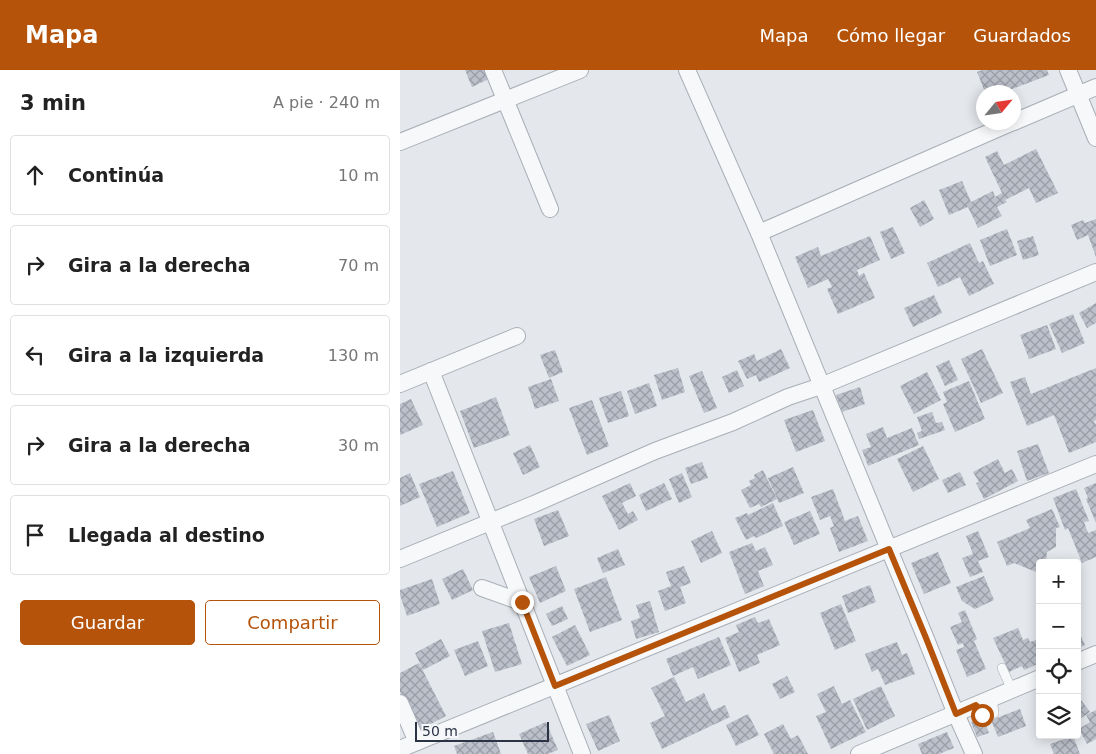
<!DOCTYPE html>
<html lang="es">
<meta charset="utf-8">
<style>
body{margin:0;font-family:"DejaVu Sans",sans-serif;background:#f2f2f2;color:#222}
.controls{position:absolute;right:15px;bottom:15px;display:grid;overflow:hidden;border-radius:5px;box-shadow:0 2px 12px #0003}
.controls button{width:45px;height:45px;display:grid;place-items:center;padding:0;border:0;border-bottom:1px solid #e0e0e0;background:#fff;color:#222;font:25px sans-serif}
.compass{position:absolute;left:576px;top:15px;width:45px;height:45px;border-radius:50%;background:#fff;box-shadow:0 2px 12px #0003;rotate:61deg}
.scale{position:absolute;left:15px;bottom:12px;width:134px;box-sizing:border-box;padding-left:5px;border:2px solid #2b3445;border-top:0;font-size:14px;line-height:18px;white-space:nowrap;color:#2b3445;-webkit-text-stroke:4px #f4f6f9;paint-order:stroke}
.stop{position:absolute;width:15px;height:15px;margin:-11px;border:4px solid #b45309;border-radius:50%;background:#fff}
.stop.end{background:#b45309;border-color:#fff;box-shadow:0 1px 5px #0008}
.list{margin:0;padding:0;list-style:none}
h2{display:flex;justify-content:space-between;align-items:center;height:65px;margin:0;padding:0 20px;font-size:21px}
h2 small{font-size:16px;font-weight:400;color:#767676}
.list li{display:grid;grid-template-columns:32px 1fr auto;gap:15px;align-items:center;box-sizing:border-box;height:80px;margin:0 10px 10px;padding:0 10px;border:1px solid #e0e0e0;border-radius:5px}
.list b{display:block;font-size:19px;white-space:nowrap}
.list em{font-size:16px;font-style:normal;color:#767676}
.actions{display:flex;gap:10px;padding:15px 20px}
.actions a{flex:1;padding:11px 0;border:1px solid #b45309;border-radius:5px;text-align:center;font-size:18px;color:#b45309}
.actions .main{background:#b45309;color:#fff}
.icon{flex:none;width:28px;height:28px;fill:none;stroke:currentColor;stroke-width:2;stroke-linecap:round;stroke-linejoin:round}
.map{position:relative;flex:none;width:696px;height:684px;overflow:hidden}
header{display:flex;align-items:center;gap:30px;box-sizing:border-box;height:70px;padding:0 25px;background:#b45309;color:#fff}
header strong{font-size:24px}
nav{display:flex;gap:28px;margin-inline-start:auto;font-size:18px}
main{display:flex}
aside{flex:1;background:#fff}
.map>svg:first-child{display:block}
</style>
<header>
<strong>Mapa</strong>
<nav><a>Mapa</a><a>Cómo llegar</a><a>Guardados</a></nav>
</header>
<main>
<aside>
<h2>3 min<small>A pie · 240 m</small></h2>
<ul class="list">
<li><svg class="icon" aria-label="ahead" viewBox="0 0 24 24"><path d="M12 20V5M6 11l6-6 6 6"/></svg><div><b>Continúa</b></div><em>10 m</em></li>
<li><svg class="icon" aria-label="right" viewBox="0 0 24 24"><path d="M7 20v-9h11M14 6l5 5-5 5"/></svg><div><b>Gira a la derecha</b></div><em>70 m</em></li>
<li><svg class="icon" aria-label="left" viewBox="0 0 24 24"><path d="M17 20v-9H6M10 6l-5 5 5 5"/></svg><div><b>Gira a la izquierda</b></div><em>130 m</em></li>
<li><svg class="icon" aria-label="right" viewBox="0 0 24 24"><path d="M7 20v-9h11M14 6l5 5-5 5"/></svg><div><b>Gira a la derecha</b></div><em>30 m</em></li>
<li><svg class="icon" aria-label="arrive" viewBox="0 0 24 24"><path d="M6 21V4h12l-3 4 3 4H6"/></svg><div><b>Llegada al destino</b></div></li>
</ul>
<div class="actions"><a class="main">Guardar</a><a>Compartir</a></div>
</aside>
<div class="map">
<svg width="696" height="684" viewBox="0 0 696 684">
<defs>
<pattern id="building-cross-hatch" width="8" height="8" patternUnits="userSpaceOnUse" patternTransform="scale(1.25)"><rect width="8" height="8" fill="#bbc0ca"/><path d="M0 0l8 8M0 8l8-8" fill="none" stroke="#989da6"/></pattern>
</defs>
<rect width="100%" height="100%" fill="#e4e7ec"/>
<g fill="url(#building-cross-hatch)">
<path d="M65,0H90L93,7L72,17Z"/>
<path d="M582,0H647L649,5L604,22H585L577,2Z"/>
<path d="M636,79L658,123L636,133L629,118L605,130L607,132L597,137L602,146L578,158L568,137L549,145L539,120L562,111L571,132L593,121L595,127L602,123L585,87L597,81L604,95Z"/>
<path d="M524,130L534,149L520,157L510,138Z"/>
<path d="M696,149V187L688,165L677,170L671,155L683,150L685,153Z"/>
<path d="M493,157L505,183L491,189L480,162Z"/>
<path d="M607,159L617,185L590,196L580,170Z"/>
<path d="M470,166L480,190L457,200L459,206L464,203L475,228L438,244L427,219L432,217L428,209L408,218L395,187L418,177L421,186Z"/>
<path d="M633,166L639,185L623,190L617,171Z"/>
<path d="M570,173L579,193L583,191L594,214L569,226L560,207L538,217L527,193Z"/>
<path d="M534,225L542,243L513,257L504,238Z"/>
<path d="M696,233V253L687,258L679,243Z"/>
<path d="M673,244L685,273L662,283L649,254Z"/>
<path d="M647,255L656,279L629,289L620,265Z"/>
<path d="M381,279L390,298L359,312L356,305L347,309L338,291L354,284L357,291Z"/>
<path d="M582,279L603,323L581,333L561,289Z"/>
<path d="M155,280L163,302L149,308L140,285Z"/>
<path d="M549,290L558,310L545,316L536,296Z"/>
<path d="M278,298L285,322L262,330L254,305Z"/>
<path d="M696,298V350L694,351L696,355V372L669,383L654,345L627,356L610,312L625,307L631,324Z"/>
<path d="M337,300L344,316L329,323L322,307Z"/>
<path d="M302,301L317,338L304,343L289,306Z"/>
<path d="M527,302L541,330L514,344L500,316Z"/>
<path d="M151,309L159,331L135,339L128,317Z"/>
<path d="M569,311L585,349L555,362L543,334L547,332L543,322Z"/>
<path d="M249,313L257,336L235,344L227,321Z"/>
<path d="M460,317L465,334L442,342L436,325Z"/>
<path d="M221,321L229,346L208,353L199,328Z"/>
<path d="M96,327L110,365L74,378L60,341Z"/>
<path d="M11,329L23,355L0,365V334Z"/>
<path d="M192,330L209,376L187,385L169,338Z"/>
<path d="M413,340L425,371L396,382L384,350Z"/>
<path d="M532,342L536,353L542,352L545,360L519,369L517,363L522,361L517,347Z"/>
<path d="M483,357L487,368L512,358L519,375L468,396L462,380L471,377L466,364Z"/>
<path d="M638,374L649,403L627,411L617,381Z"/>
<path d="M130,375L140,397L123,405L113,383Z"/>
<path d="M523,376L539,409L513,422L497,389Z"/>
<path d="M598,389L605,403L612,399L618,411L584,429L576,413L579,412L573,402Z"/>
<path d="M302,392L308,408L291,414L285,398Z"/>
<path d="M393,397L404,423L379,433L368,408Z"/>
<path d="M363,400L377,429L361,437L359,434L350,438L341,420L351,415L349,411L355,408L354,405Z"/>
<path d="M53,401L70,443L37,457L19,414Z"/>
<path d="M560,402L566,415L548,423L542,410Z"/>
<path d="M10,403L20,427L0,436V408Z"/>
<path d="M282,403L292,427L279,433L269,409Z"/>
<path d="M230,413L236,426L222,433L228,444L233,441L238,450L219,460L202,426Z"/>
<path d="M264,413L272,429L246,441L239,425Z"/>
<path d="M696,413V453L686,429L688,428L684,418Z"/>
<path d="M433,419L445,451L458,446L468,471L439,482L430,458L434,456L430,446L420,450L411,427Z"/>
<path d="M676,419L689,451L684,452L688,463L696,460V487L682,493L668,458L665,460L653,428Z"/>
<path d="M373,433L383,456L356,468L354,466L346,470L335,448L347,443L348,445Z"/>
<path d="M652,439L660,457L656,458V477L647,482L646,489L648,493H640V508L636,502L614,493L607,496L597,472L630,458L626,450Z"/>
<path d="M158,440L169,466L144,476L134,449Z"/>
<path d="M410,441L420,464L394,475L384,452Z"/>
<path d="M312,461L322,483L301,493L291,471Z"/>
<path d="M578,461L589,487L578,491L583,502L570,507L562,488L573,484L566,466Z"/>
<path d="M352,473L356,481L365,477L373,495L358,501L364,516L345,524L329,482Z"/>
<path d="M218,479L225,495L203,503L197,488Z"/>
<path d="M538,482L551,513L524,524L511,493Z"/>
<path d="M156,496L166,521L140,533L129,507Z"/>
<path d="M284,496L291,513L280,517L286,533L265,541L258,521L271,516L266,502Z"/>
<path d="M63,499L73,520L52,530L42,509Z"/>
<path d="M584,506L594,530L575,539L562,531L556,517Z"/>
<path d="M206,507L222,550L190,562L174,519Z"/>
<path d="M32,509L40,534L7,546L0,525V520Z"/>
<path d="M470,515L476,532L448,543L442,526Z"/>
<path d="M250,531L259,562L236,569L231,551L240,548L236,535Z"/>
<path d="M441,534L456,571L435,580L420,543Z"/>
<path d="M162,536L168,549L152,556L146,544Z"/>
<path d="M565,540L577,569L574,571L586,599L567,607L556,580L564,577L563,573L558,575L550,557L562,552L558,543Z"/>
<path d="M355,547L358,553L369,549L380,575L357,585L360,593L339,602L325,568L339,562L336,555Z"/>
<path d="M109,553L122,594L95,602L82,561Z"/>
<path d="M175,555L190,585L167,596L152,567Z"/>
<path d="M618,558L623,570L628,568L630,572L636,570L640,579V593L624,600L622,596L609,602L593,568Z"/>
<path d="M677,558L685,575L677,579Z"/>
<path d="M319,567L331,595L298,609L293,597L273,606L266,589Z"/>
<path d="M41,569L50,586L23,600L15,583Z"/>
<path d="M78,571L88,596L65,606L54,580Z"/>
<path d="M497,572L502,585L507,583L515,604L485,615L478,599L472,602L465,584Z"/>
<path d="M19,593L46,646L19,660L0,622V603Z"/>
<path d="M387,606L395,622L380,629L372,614Z"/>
<path d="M274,607L286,632L304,623L312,641L325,635L330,647L262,679L250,653L265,646L251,618Z"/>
<path d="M434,616L442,634L450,630L466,662L431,679L416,646L426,642L417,624Z"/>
<path d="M481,616L495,646L467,660L453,629Z"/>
<path d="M681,630L690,642L677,651V633Z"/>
<path d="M620,639L626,656L598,667L591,650Z"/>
<path d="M696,640V669L687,674L679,659L690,652L686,645Z"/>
<path d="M348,644L359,665L336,676L326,655Z"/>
<path d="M209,645L220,671L198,681L186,654Z"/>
<path d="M583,648L589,663L577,667L571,652Z"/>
<path d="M146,652L158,680L148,684H128L119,664Z"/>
<path d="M383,654L391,669L398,665L408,684H374L364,664Z"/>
<path d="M93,662L101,684H57L54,676Z"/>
<path d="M547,662L554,678L539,684H522L518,674Z"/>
<path d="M673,666L680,684H654L650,674Z"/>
</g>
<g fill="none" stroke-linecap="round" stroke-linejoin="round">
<g stroke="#a9aeb7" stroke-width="10">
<g id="lane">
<path d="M602,598L612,620"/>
<path d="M592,628L594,643"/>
</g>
</g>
<g stroke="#a9aeb7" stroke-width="18">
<g id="street">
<path d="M93,0L150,139"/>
<path d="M287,0L359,163L526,569L556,644L574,684"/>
<path d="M668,0L696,68"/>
<path d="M614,52L696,17"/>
<path d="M0,72L180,0"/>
<path d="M359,163L613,52"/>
<path d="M31,301L182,684"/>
<path d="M0,314L117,266"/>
<path d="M0,489L134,434L255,381L333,352L388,327L421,316L696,202"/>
<path d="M82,518L121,532"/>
<path d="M677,592L696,584"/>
<path d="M0,633L17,672"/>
<path d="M0,679L696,394"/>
<path d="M459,684L640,608"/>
</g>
</g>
<use href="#lane" stroke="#f7f8fa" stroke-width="9"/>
<use href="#street" stroke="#f7f8fa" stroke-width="16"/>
</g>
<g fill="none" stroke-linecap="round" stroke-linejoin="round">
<path stroke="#b45309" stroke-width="6" d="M122,532L155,616L489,479L526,568L556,644L576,635L582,645"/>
</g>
</svg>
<div class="controls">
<button>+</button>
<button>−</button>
<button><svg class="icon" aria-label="locate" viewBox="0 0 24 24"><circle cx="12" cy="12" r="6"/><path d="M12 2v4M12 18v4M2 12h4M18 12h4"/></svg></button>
<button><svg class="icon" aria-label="layers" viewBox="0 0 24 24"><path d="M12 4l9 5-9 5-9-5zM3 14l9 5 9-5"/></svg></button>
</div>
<svg class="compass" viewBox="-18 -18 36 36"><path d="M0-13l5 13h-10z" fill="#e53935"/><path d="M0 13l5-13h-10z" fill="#767676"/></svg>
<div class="scale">50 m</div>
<div class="stop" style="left:582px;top:645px"></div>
<div class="stop end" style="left:122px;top:532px"></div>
</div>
</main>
